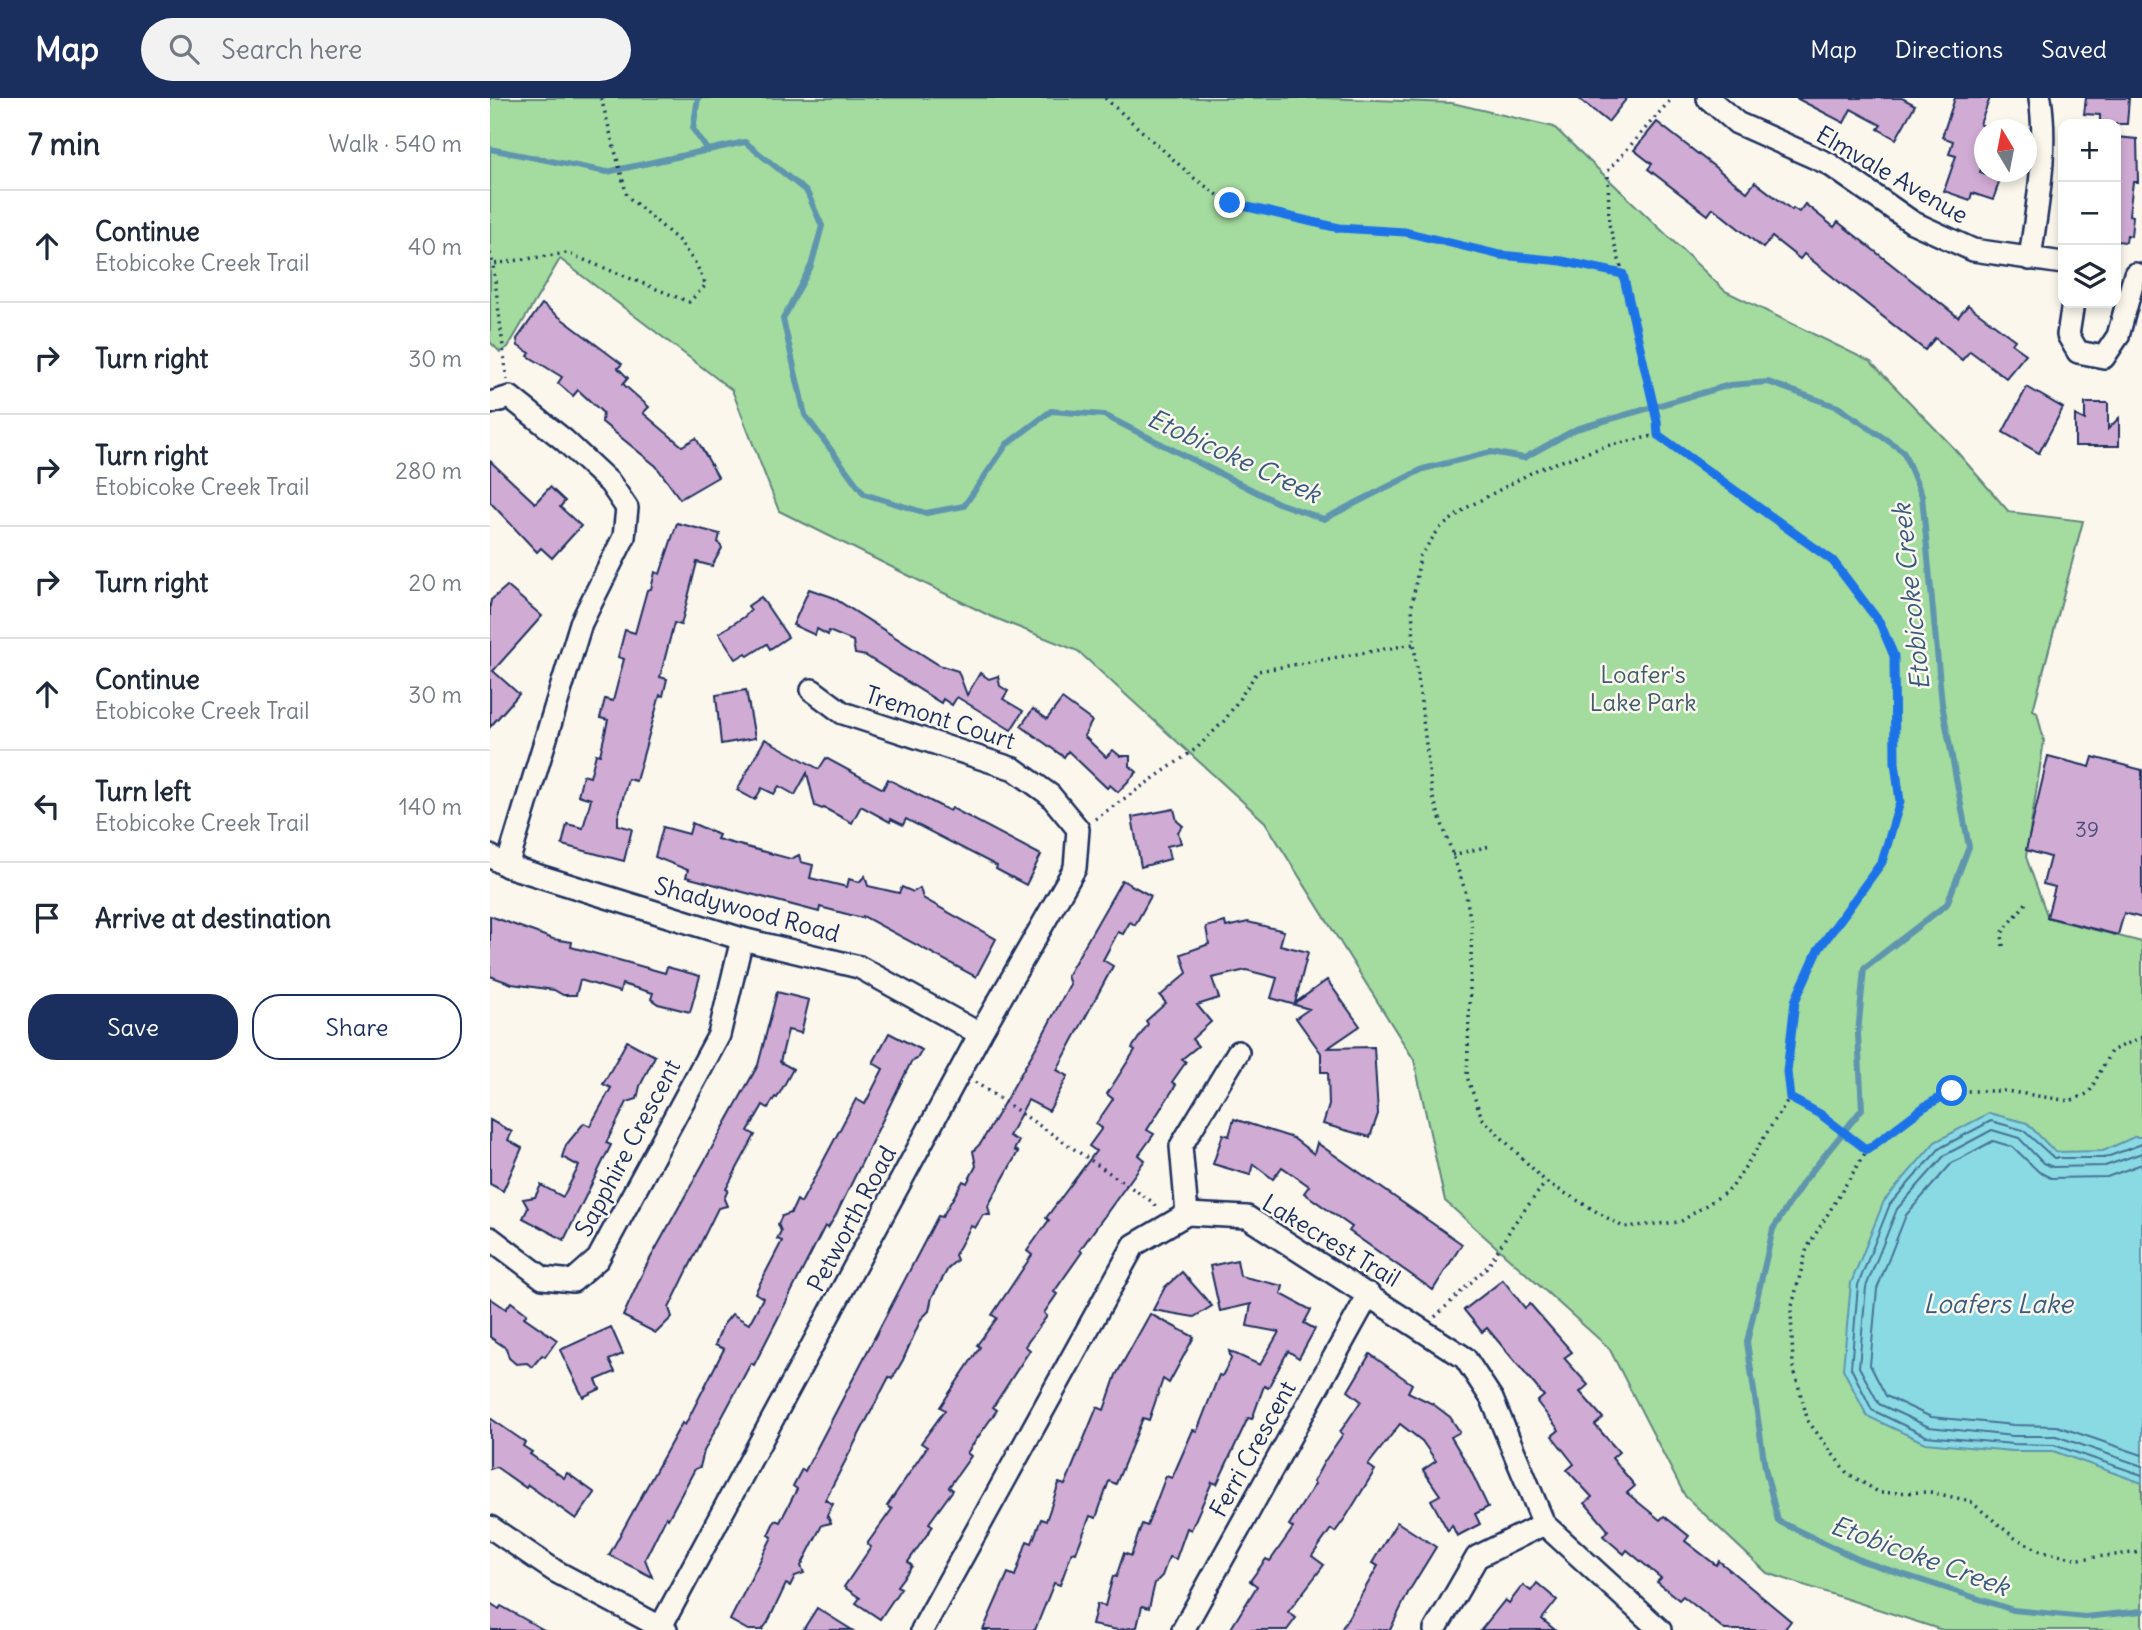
<!DOCTYPE html>
<meta charset="utf-8">
<style>
body{margin:0;font-family:Delius,sans-serif;background:#f2f2f3;color:#1f2937}
.controls{position:absolute;right:21px;top:21px;display:grid;overflow:hidden;border-radius:14px;box-shadow:0 4px 10px #0003}
.controls button{width:63px;height:63px;display:grid;place-items:center;padding:0;border:0;border-bottom:2px solid #e0e1e3;background:#fff;color:#1f2937;font:35px sans-serif}
.compass{position:absolute;left:1484px;top:21px;width:63px;height:63px;border-radius:50%;background:#fff;box-shadow:0 4px 10px #0003;rotate:350deg}
.stop{position:absolute;width:21px;height:21px;margin:-16px;border:5px solid #1a73e8;border-radius:50%;background:#fff}
.stop.end{background:#1a73e8;border-color:#fff;box-shadow:0 2px 7px #0008}
.list{margin:0;padding:0;list-style:none}
h2{display:flex;justify-content:space-between;align-items:center;height:91px;margin:0;padding:0 28px;font-size:30px}
h2 small{font-size:23px;font-weight:400;color:#747a83}
.list li{display:grid;grid-template-columns:46px 1fr auto;gap:21px;align-items:center;box-sizing:border-box;height:112px;padding:0 28px;border-top:2px solid #e0e1e3}
.list b{display:block;font-size:26px;white-space:nowrap}
.list p{margin:0;font-size:23px;white-space:nowrap;color:#747a83}
.list em{font-size:23px;font-style:normal;color:#747a83}
.actions{display:flex;gap:14px;padding:21px 28px}
.actions a{flex:1;padding:16px 0;border:2px solid #1b2f5e;border-radius:28px;text-align:center;font-size:24px;color:#1b2f5e}
.actions .main{background:#1b2f5e;color:#fff}
.icon{flex:none;width:38px;height:38px;fill:none;stroke:currentColor;stroke-width:2;stroke-linecap:round;stroke-linejoin:round}
.map{position:relative;flex:none;width:1652px;height:1532px;overflow:hidden}
header{display:flex;align-items:center;gap:42px;box-sizing:border-box;height:98px;padding:0 35px;background:#1b2f5e;color:#fff}
header strong{font-size:33px}
nav{display:flex;gap:38px;margin-inline-start:auto;font-size:24px}
.search{width:490px;height:63px;background:#f2f2f3;display:flex;align-items:center;gap:18px;box-sizing:border-box;padding:0 24px;border-radius:38px;color:#747a83;font-size:26px}
main{display:flex}
aside{flex:1;background:#fff}
.map>svg:first-child{display:block}
</style>
<header>
<strong>Map</strong>
<div class="search"><svg class="icon" aria-label="search" viewBox="0 0 24 24"><circle cx="10" cy="10" r="6"/><path d="M15 15l6 6"/></svg>Search here</div>
<nav><a>Map</a><a>Directions</a><a>Saved</a></nav>
</header>
<main>
<aside>
<h2>7 min<small>Walk · 540 m</small></h2>
<ul class="list">
<li><svg class="icon" aria-label="ahead" viewBox="0 0 24 24"><path d="M12 20V5M6 11l6-6 6 6"/></svg><div><b>Continue</b><p>Etobicoke Creek Trail</p></div><em>40 m</em></li>
<li><svg class="icon" aria-label="right" viewBox="0 0 24 24"><path d="M7 20v-9h11M14 6l5 5-5 5"/></svg><div><b>Turn right</b></div><em>30 m</em></li>
<li><svg class="icon" aria-label="right" viewBox="0 0 24 24"><path d="M7 20v-9h11M14 6l5 5-5 5"/></svg><div><b>Turn right</b><p>Etobicoke Creek Trail</p></div><em>280 m</em></li>
<li><svg class="icon" aria-label="right" viewBox="0 0 24 24"><path d="M7 20v-9h11M14 6l5 5-5 5"/></svg><div><b>Turn right</b></div><em>20 m</em></li>
<li><svg class="icon" aria-label="ahead" viewBox="0 0 24 24"><path d="M12 20V5M6 11l6-6 6 6"/></svg><div><b>Continue</b><p>Etobicoke Creek Trail</p></div><em>30 m</em></li>
<li><svg class="icon" aria-label="left" viewBox="0 0 24 24"><path d="M17 20v-9H6M10 6l-5 5 5 5"/></svg><div><b>Turn left</b><p>Etobicoke Creek Trail</p></div><em>140 m</em></li>
<li><svg class="icon" aria-label="arrive" viewBox="0 0 24 24"><path d="M6 21V4h12l-3 4 3 4H6"/></svg><div><b>Arrive at destination</b></div></li>
</ul>
<div class="actions"><a class="main">Save</a><a>Share</a></div>
</aside>
<div class="map">
<svg width="1652" height="1532" viewBox="0 0 1652 1532">
<rect width="100%" height="100%" fill="#fbf7ec"/>
<filter id="ink" filterUnits="userSpaceOnUse"><feTurbulence type="fractalNoise" baseFrequency=".0143" numOctaves="2"/><feDisplacementMap in="SourceGraphic" scale="14" xChannelSelector="R" yChannelSelector="G"/><feConvolveMatrix kernelMatrix="1 2 1 2 8 2 1 2 1" color-interpolation-filters="sRGB"/></filter>
<g filter="url(#ink)">
<path fill="#a4db9f" stroke="#60857e" stroke-width="2" d="M0,0H835L962,5L1064,29L1235,193L1381,264L1461,347L1519,414L1593,423L1543,612L1547,614L1554,643L1536,759L1558,820L1652,844V1532H1452L1277,1475L1195,1398L1119,1250L955,1103L924,962L775,724L588,553L500,518L289,413L242,292L70,161L18,249L10,254L0,244Z"/>
<path fill="#8adae4" stroke="#5e96ae" stroke-width="2" d="M1499,1015L1537,1025L1565,1054L1613,1053L1644,1039H1652V1385L1563,1353H1522L1435,1345L1377,1318L1353,1271L1361,1185L1394,1103L1445,1044Z"/>
<g fill="none" stroke-linecap="round" stroke-linejoin="round">
<g stroke="#477394" stroke-width="2">
<path d="M1652,1046L1614,1060H1564L1533,1032L1501,1023L1450,1050L1400,1106L1368,1187L1361,1270L1382,1312L1436,1338L1523,1346L1564,1347L1652,1377"/>
<path d="M1652,1055L1615,1068L1563,1069L1553,1065L1529,1040L1502,1032L1455,1057L1407,1111L1376,1189L1369,1269L1389,1306L1439,1329L1523,1338H1566L1652,1368"/>
<path d="M1652,1066L1617,1079L1561,1080L1549,1074L1523,1049L1503,1043L1462,1065L1416,1117L1387,1191L1380,1267L1396,1298L1441,1319L1524,1327L1567,1328L1652,1357"/>
</g>
<g stroke="#5e96ae" stroke-width="6">
<path d="M208,0L203,31L218,53"/>
<path d="M0,51L117,74L255,44L317,94L332,128L321,168L293,221L315,317L374,396L436,415L474,408L517,346L561,313L614,317L788,405L834,421L933,371L1001,354L1034,360L1086,331L1240,287L1278,284L1348,309L1413,353L1432,398L1452,606L1479,749L1457,806L1374,870L1368,936L1372,1011L1314,1083L1283,1131L1257,1244L1275,1370L1288,1423L1372,1463L1523,1512L1595,1519L1652,1513"/>
</g>
</g>
<g fill="#d0abd4" stroke="#1b2f5e" stroke-width="2">
<path d="M1088,0H1137L1118,24Z"/>
<path d="M1306,0H1412L1425,7L1406,41L1388,31L1391,27L1361,11L1354,25Z"/>
<path d="M1465,0H1500L1490,26L1494,28V62L1490,74L1510,81L1503,102L1482,95L1480,102L1454,93L1466,58L1459,56L1463,43L1452,39Z"/>
<path d="M1596,0H1639L1637,26H1610V17L1594,16Z"/>
<path d="M1167,24L1257,94L1265,84L1302,112L1303,110L1309,114L1315,106L1344,129L1348,124L1468,219L1478,207L1525,242L1522,246L1536,256L1516,280L1480,253L1472,262L1445,240L1435,252L1314,156L1310,161L1282,139L1273,150L1223,110L1218,117L1158,71L1162,66L1144,52Z"/>
<path d="M1626,39L1647,41L1648,84H1643L1639,117L1643,118L1641,138L1637,137L1636,144L1626,143Z"/>
<path d="M52,206L132,266L128,270L138,280L133,286L159,309L153,315L192,348L206,340L228,379L190,401L166,368L112,324L113,315L88,292L83,298L68,285L72,279L38,258L40,255L28,248L27,241Z"/>
<path d="M1537,289L1573,310L1549,355L1513,334Z"/>
<path d="M1595,305H1618V331L1629,320V348H1585V317L1595,322Z"/>
<path d="M0,363L45,405L60,389L75,403L70,409L91,428L62,460L51,450L47,454L0,404Z"/>
<path d="M187,425L230,436L228,444L232,450L222,468L207,464L191,527L184,525L170,579L177,581L173,598L170,597L146,683L138,681L128,719V727L142,731L134,763L72,747L77,726L93,730L101,701L88,697L93,677L100,679L106,656L110,657L118,622L110,620L115,601L123,603L134,561L128,559L135,532L145,535L157,492L161,491L165,474L170,476Z"/>
<path d="M17,488L52,518L3,573L29,596L0,629V507L1,502Z"/>
<path d="M319,491L342,499L449,567L468,573L477,597L490,575L499,581L508,578L510,588L518,593L513,601L533,613L521,632L467,599L462,607L453,601L451,605L376,558L365,556L363,543L339,533L338,537L327,531L325,537L303,527Z"/>
<path d="M271,499L298,539L280,551L277,546L258,558L256,555L246,561L229,535L254,519L261,512L258,508Z"/>
<path d="M256,592L265,640L231,646L226,597Z"/>
<path d="M572,601L602,623L594,638L616,659L623,652L630,658H640V668L647,674L628,694L620,687L617,690L578,653L574,659L531,628L543,611L557,621Z"/>
<path d="M275,641L329,671L336,660L393,691L398,681L450,708L460,713L462,710L551,757L536,787L506,771L507,768L416,721L413,727L401,721L400,724L371,708L362,725L334,710L332,711L325,708L317,675L305,697L289,688L284,696L272,690L265,702L247,692Z"/>
<path d="M1558,658L1600,669L1603,659L1652,672V820L1634,815L1628,837L1557,819L1565,789L1553,786L1560,759L1536,752Z"/>
<path d="M684,711L687,723L693,728L688,734L691,745L677,748L680,761L651,769L642,719Z"/>
<path d="M202,725L229,737L227,741L301,761L309,757L311,764L323,767L320,780L357,789L359,781L369,784L375,778L378,788L409,795L412,789L423,794L430,790L433,800L506,841L486,879L373,818L372,820L330,809L329,814L196,779L198,772L165,759L173,729L199,736Z"/>
<path d="M632,782L661,798L645,827L640,824L633,836L628,834L613,862L623,868L567,972L578,978L559,1013L538,1002L519,1038L529,1043L524,1052L528,1054L498,1108L500,1117H493L485,1130L481,1128L465,1157L467,1162L459,1169L442,1199L439,1213L431,1221L413,1262L402,1281L399,1279L335,1402L343,1406L337,1417L341,1425L332,1427L311,1468L314,1475L305,1478L300,1488L296,1486L278,1524L272,1532H258L240,1522L282,1439L278,1437L285,1422L290,1424L307,1391L303,1388L312,1371L315,1373L448,1118L452,1119L473,1083L477,1085L486,1068L483,1053L491,1045L549,944L580,886L577,878Z"/>
<path d="M0,818L63,841L82,844L81,849L118,859L175,875L177,869L210,878L200,914L168,906L161,901L163,895L132,886L130,894L90,882L86,897H73L64,892L22,886L0,878Z"/>
<path d="M735,824L736,829L758,824L794,833L790,847L818,854L805,905L837,882L870,928L838,950L884,949L888,1016L880,1039L833,1026L839,1007L838,974H831V955L806,920L819,911L781,900L787,880L756,872L722,880L729,900L707,907L721,924L702,941L708,948L692,961L696,964L682,984L686,987L657,1032L664,1036L649,1057L655,1062L590,1152L592,1154L564,1194L567,1196L554,1215L557,1218L535,1248L540,1252L503,1309L507,1312L477,1355L481,1358L459,1389L463,1392L439,1425L443,1428L418,1464L422,1468L407,1488L411,1490L390,1521L366,1505L370,1500L354,1489L381,1449L377,1446L402,1411L397,1408L437,1349L431,1345L455,1312L450,1309L490,1249L487,1247L507,1220L502,1217L542,1157L537,1153L559,1122L556,1120L606,1053L599,1048L612,1030L606,1026L623,1001L617,996L645,952L642,950L658,926L656,923L676,905L670,898L697,875L691,856L719,846L716,829Z"/>
<path d="M287,894L319,902L311,935L298,932L290,964L303,971L287,1000L285,999L278,1010L273,1007L258,1033L265,1037L236,1091L238,1092L234,1101L237,1108L228,1110L179,1210L182,1219L166,1235L133,1218L155,1170L268,967Z"/>
<path d="M399,935L432,952L427,961L421,964L346,1117L338,1130L335,1128L264,1267L261,1265L214,1353L210,1369L205,1371L178,1421L176,1419L155,1461L162,1479L119,1457L192,1325L195,1327L234,1251L225,1247L233,1227L242,1216L259,1226L273,1200L265,1195L292,1143L287,1141L291,1133L288,1126L292,1118L301,1115L307,1102L311,1105L366,1001L375,1006L393,971L383,965Z"/>
<path d="M137,943L165,958L150,988L147,1001L137,1004L116,1045L121,1047L74,1142L33,1120L38,1110L33,1101L45,1099L51,1087L73,1099L89,1068L72,1059L76,1047L94,1025L100,1028L121,990L113,986Z"/>
<path d="M744,1021L803,1040L824,1056L827,1045L972,1146L943,1192L859,1133L862,1129L814,1095L819,1088L792,1069L783,1081L763,1066L760,1077L723,1066L733,1036L739,1038Z"/>
<path d="M0,1022L22,1034L18,1042L32,1050L13,1093L0,1086Z"/>
<path d="M747,1162L750,1178L793,1188L791,1196L821,1212L814,1225L825,1231L809,1260L798,1253L778,1290L774,1288L762,1321L758,1320L727,1386L722,1384L701,1432L697,1430L686,1461L679,1459L672,1478L665,1485L659,1510L652,1508L647,1529L628,1532L602,1527L607,1506L615,1508L623,1478L626,1479L634,1455L641,1458L652,1426L657,1428L676,1378L682,1380L703,1332L707,1333L729,1277L732,1278L741,1261L739,1253L770,1267L789,1234L757,1228L761,1206L730,1213L720,1168Z"/>
<path d="M692,1174L722,1208L704,1219L663,1212L675,1189Z"/>
<path d="M1013,1182L1035,1210L1040,1206L1082,1254L1074,1260L1098,1287L1090,1294L1113,1320L1105,1327L1129,1354L1122,1360L1145,1388L1137,1395L1170,1422L1174,1418L1199,1438L1195,1443L1226,1467L1229,1463L1301,1523L1294,1532H1235L1193,1498L1189,1502L1167,1484L1171,1480L1137,1452L1134,1456L1113,1438L1118,1432L1095,1405L1102,1399L1077,1372L1084,1366L1062,1338L1069,1332L1047,1304L1054,1298L997,1230L992,1234L974,1212Z"/>
<path d="M0,1200L16,1211L21,1204L37,1216L34,1219L67,1242L55,1259L52,1257L42,1269L37,1265L26,1266L19,1260L16,1250L0,1239Z"/>
<path d="M660,1216L704,1239L692,1261L679,1285L673,1281L659,1322L653,1320L626,1386L619,1383L606,1420L600,1418L586,1455L582,1454L570,1487L564,1485L545,1532H493L518,1475L525,1478L537,1443L542,1445L551,1421L556,1423L569,1385L575,1387L607,1309L614,1312L626,1277Z"/>
<path d="M121,1229L133,1256L119,1262L125,1274L106,1282L110,1291L93,1299L70,1252Z"/>
<path d="M880,1256L922,1286L918,1294L943,1306L960,1319L970,1334L961,1339L979,1369L998,1409L985,1416L990,1426L967,1438L962,1427L958,1433L941,1402L950,1397L933,1372L946,1363L932,1343L910,1326L878,1367L885,1372L856,1419L845,1434L841,1431L822,1458L834,1467L798,1514L806,1520L797,1532H740L767,1488L760,1483L776,1461L780,1463L803,1430L799,1427L825,1386L823,1384L834,1364L853,1336L850,1334L871,1303L858,1293Z"/>
<path d="M0,1320L35,1344L33,1348L42,1354L40,1356L74,1380L77,1375L105,1395L86,1421L38,1387L36,1390L6,1369L0,1371Z"/>
<path d="M907,1424L946,1449L919,1493L900,1532H851L888,1468L882,1465Z"/>
<path d="M1047,1485L1067,1502L1052,1521L1065,1532H991L1015,1502L1019,1505L1033,1487L1041,1493Z"/>
<path d="M0,1505L9,1511L11,1508L54,1532H0Z"/>
<path d="M327,1510L362,1532H313Z"/>
</g>
<g fill="none" stroke-linecap="round" stroke-linejoin="round">
<g stroke="#1b2f5e" stroke-width="26">
<g id="minor">
<path d="M1218,0L1247,25L1339,66L1422,124L1483,152L1573,165"/>
<path d="M1540,161C1547,107 1558,54 1550,0"/>
<path d="M1583,205L1578,237L1588,254L1614,259L1628,238L1645,176"/>
<path d="M0,305L20,299L74,342L120,385L137,410L134,439L91,525L17,768"/>
<path d="M0,758L17,768L252,841L369,869L490,936"/>
<path d="M697,1116L691,1048L748,954"/>
<path d="M0,1140L53,1180L83,1183L108,1161L229,937L252,841"/>
<path d="M0,1429L65,1473L176,1532"/>
<path d="M169,1532L490,936L585,770L588,731L560,697L524,671L353,615L322,592"/>
<path d="M432,1532L644,1147L697,1116L757,1119L975,1260L1002,1301L1054,1426L1170,1532"/>
<path d="M693,1532L879,1196"/>
<path d="M945,1532L987,1459L1054,1426"/>
</g>
</g>
<g stroke="#1b2f5e" stroke-width="3.5" stroke-dasharray="2 5" stroke-linecap="butt">
<path d="M615,0L704,80L739,105L849,130L915,134L1010,157L1072,163L1133,176L1167,323L1168,337"/>
<path d="M0,155L3,166"/>
<path d="M1133,176L1119,126L1118,73L1182,0"/>
<path d="M17,282L3,166L77,155L199,204L216,187L206,166L188,142L137,98L111,0"/>
<path d="M1168,337L1116,348L1048,371L976,410L949,431L930,458L922,508L924,546L942,697L975,792L982,831L977,979L992,1020L1056,1084L1133,1129L1190,1124L1241,1091L1299,1000"/>
<path d="M1168,337L1344,463L1365,495L1390,525L1404,558L1405,665L1410,704L1392,764L1328,852L1305,903L1297,974L1299,1000"/>
<path d="M605,721L707,650L735,622L768,573L924,546"/>
<path d="M962,757L1000,748"/>
<path d="M1513,848L1512,835L1537,804"/>
<path d="M1652,939L1621,953L1599,995L1580,1003L1516,993H1462L1434,1009L1377,1052L1317,1150L1301,1212L1303,1268L1318,1323L1357,1375L1390,1395L1440,1394L1480,1403L1525,1440L1553,1454L1589,1461L1652,1454"/>
<path d="M485,984L661,1103L668,1111"/>
<path d="M1299,1000L1330,1016L1376,1051"/>
<path d="M945,1219L999,1167L1023,1127L1056,1084"/>
</g>
<use href="#minor" stroke="#fbf7ec" stroke-width="21"/>
</g>
</g>
<g fill="none" stroke-linecap="round" stroke-linejoin="round" filter="url(#ink)">
<path stroke="#1a73e8" stroke-width="9" d="M740,105L849,130L915,134L1010,157L1072,163L1133,176L1167,323L1168,337L1343,463L1390,525L1404,558L1405,664L1410,704L1392,764L1328,852L1305,903L1297,974L1300,1000L1330,1016L1377,1052L1434,1009L1462,993"/>
</g>
<g text-anchor="middle" stroke-width="5" stroke-linejoin="round" paint-order="stroke">
<g font-size="21" fill="#484e7c">
<text x="1597" y="739">39</text>
</g>
<g font-size="24" fill="#1b2f5e" stroke="#fbf7ec">
<text transform="translate(1402 77) rotate(30)" y="8">Elmvale Avenue</text>
<text transform="translate(450 620) rotate(18)" y="8">Tremont Court</text>
<text transform="translate(257 812) rotate(15)" y="8">Shadywood Road</text>
<text transform="translate(138 1050) rotate(-62)" y="8">Sapphire Crescent</text>
<text transform="translate(362 1121) rotate(-62)" y="8">Petworth Road</text>
<text transform="translate(841 1143) rotate(31)" y="8">Lakecrest Trail</text>
<text transform="translate(763 1351) rotate(-61)" y="8">Ferri Crescent</text>
</g>
<g font-size="24" fill="#3d5a6e" stroke="#fbf7ec">
<text x="1153" y="585">Loafer's<tspan x="1153" dy="28">Lake Park</tspan></text>
</g>
<g font-size="26" font-style="italic" fill="#375a80" stroke="#fbf7ec">
<text transform="translate(744 358) rotate(25)" y="9">Etobicoke Creek</text>
<text transform="translate(1421 499) rotate(-96)" y="9">Etobicoke Creek</text>
<text x="1508" y="1215">Loafers Lake</text>
<text transform="translate(1430 1458) rotate(20)" y="9">Etobicoke Creek</text>
</g>
</g>
</svg>
<div class="controls">
<button>+</button>
<button>−</button>
<button><svg class="icon" aria-label="layers" viewBox="0 0 24 24"><path d="M12 4l9 5-9 5-9-5zM3 14l9 5 9-5"/></svg></button>
</div>
<svg class="compass" viewBox="-18 -18 36 36"><path d="M0-13l5 13h-10z" fill="#e53935"/><path d="M0 13l5-13h-10z" fill="#747a83"/></svg>
<div class="stop" style="left:1462px;top:993px"></div>
<div class="stop end" style="left:740px;top:105px"></div>
</div>
</main>
